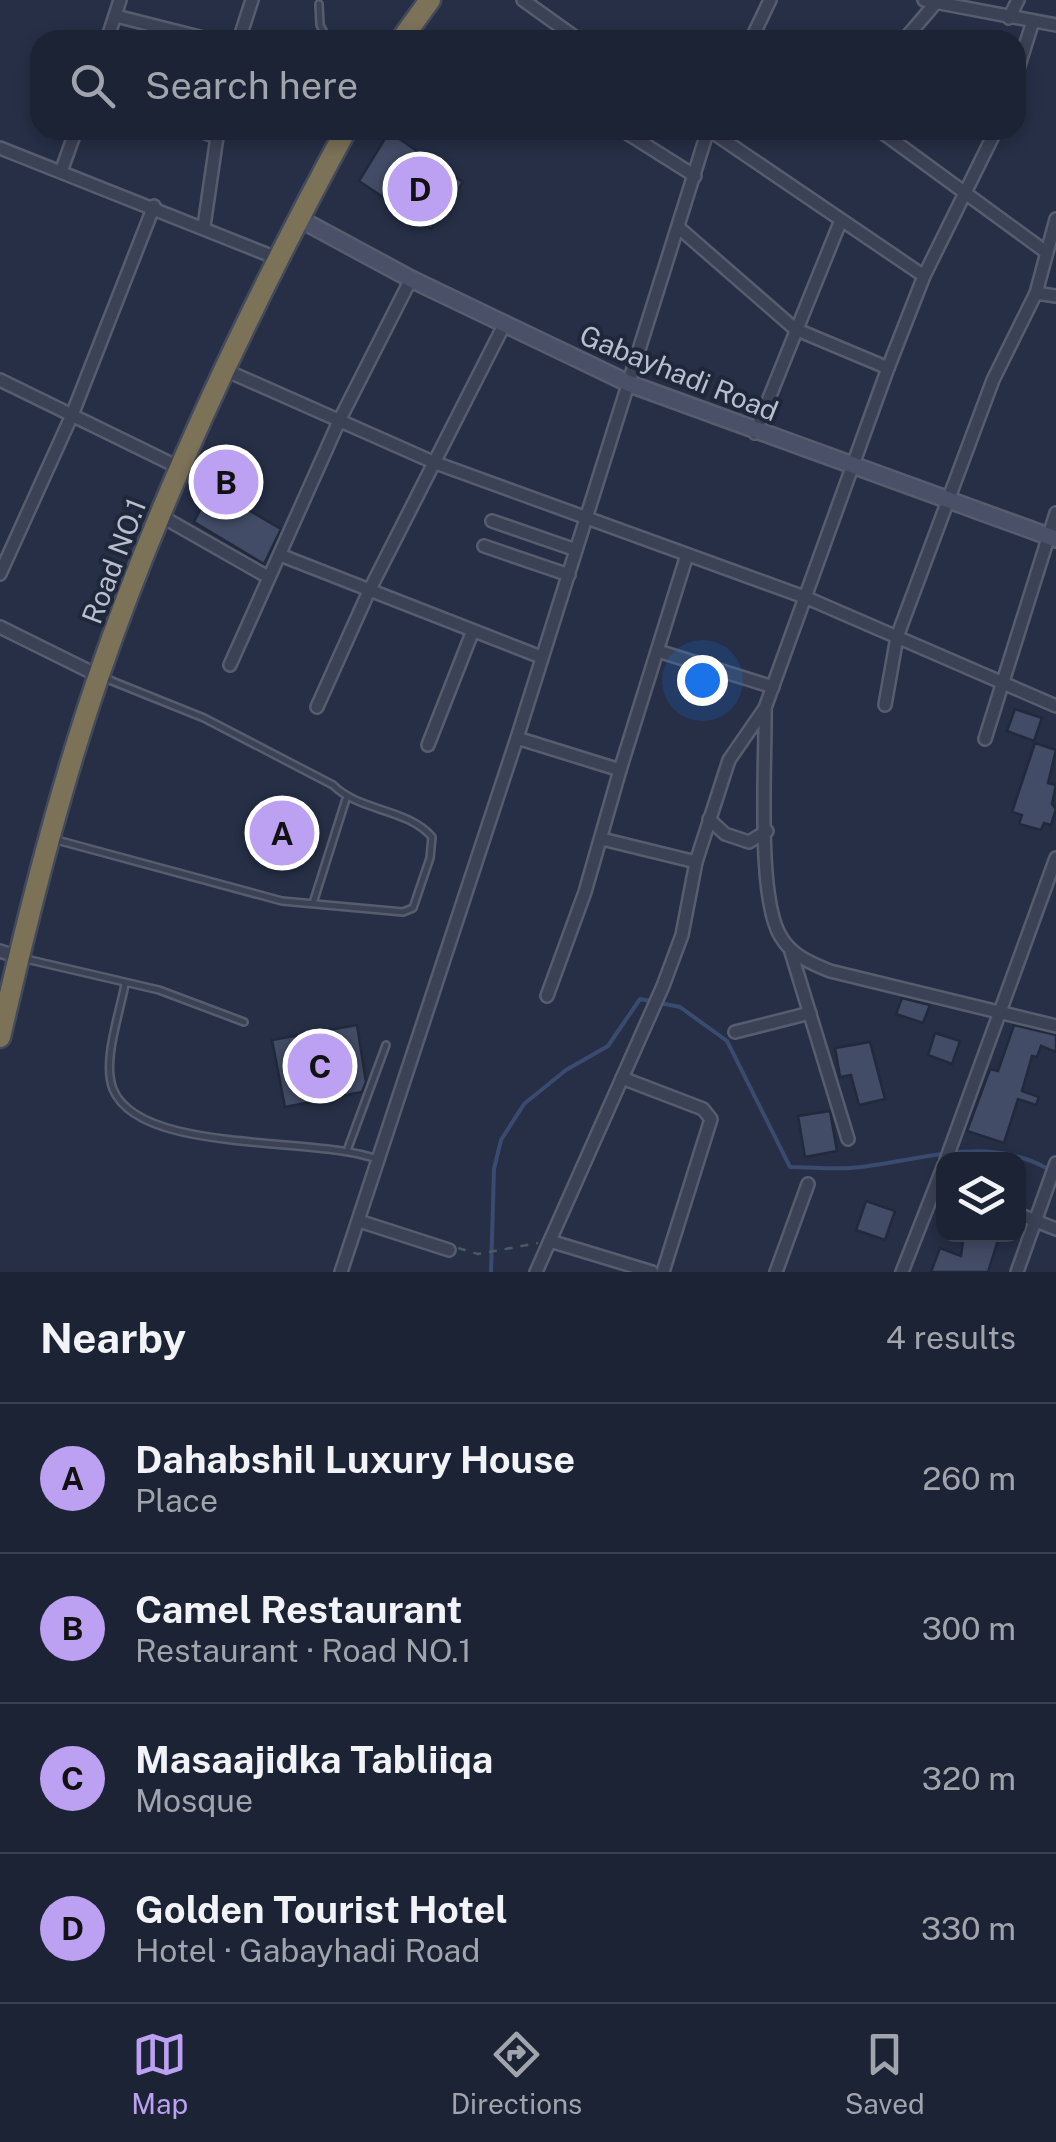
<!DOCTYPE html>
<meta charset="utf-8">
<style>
body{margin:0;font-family:"Public Sans",sans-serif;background:#292f40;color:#f1f3f6}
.controls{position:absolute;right:30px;bottom:30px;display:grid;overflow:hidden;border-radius:20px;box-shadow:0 5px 15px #0003}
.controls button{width:90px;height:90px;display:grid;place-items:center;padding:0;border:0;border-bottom:2px solid #3a404f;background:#1c2334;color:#f1f3f6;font:50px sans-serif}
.you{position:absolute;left:702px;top:680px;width:35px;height:35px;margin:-25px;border:8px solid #fff;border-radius:50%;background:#1a73e8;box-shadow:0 0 0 15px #1a73e833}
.badge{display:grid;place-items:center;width:65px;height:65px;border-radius:50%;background:#bca0f2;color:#111;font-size:32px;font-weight:700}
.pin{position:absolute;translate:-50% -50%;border:5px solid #fff;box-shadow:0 2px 10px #0006}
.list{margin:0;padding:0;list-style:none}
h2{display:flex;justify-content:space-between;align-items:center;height:130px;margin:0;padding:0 40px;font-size:42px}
h2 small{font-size:32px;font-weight:400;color:#a0a4ac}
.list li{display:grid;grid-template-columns:65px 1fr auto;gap:30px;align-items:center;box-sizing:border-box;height:150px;padding:0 40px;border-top:2px solid #3a404f}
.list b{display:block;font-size:38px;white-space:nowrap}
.list p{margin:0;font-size:32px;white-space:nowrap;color:#a0a4ac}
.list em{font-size:32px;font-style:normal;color:#a0a4ac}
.icon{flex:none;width:55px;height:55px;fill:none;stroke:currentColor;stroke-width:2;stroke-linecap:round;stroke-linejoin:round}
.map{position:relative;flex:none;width:1056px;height:1272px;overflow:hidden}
.search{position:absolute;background:#1c2334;box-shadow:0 5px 15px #0003;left:30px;right:30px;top:30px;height:110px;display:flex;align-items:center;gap:25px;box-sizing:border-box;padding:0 35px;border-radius:30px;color:#a0a4ac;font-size:38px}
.sheet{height:730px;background:#1c2334}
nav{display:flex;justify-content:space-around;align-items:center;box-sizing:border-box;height:140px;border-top:2px solid #3a404f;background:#1c2334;font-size:28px;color:#a0a4ac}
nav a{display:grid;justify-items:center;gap:5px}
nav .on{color:#bca0f2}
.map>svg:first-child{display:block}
</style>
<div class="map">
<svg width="1056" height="1272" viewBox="0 0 1056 1272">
<rect width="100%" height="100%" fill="#262f46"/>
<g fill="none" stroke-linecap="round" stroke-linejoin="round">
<path stroke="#3b4a6f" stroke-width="4" d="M491,1272L494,1169L501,1140L524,1104L566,1070L608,1046L640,999L680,1007L727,1041L790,1167C814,1167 838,1170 861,1167C929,1159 989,1134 1052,1171"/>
</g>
<g fill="#434c66" stroke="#21293c" stroke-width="2.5">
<path d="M389,132L463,182L431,229L359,181Z"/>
<path d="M211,488L281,529L264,564L194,522Z"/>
<path d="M1015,709L1042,718L1034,741L1007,731Z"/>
<path d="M1035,743L1056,750L1048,783L1056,785L1052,804L1056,809L1051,825L1044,823L1041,830L1019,824L1022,815L1012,812Z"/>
<path d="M902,998L930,1005L923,1023L896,1014Z"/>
<path d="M357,1025L366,1082L362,1092L285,1107L272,1040Z"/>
<path d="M1014,1025L1056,1035V1052L1041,1046L1037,1057L1032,1056L1022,1091L1039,1097L1036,1105L1018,1099L1004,1143L967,1131L990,1069L998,1071Z"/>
<path d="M935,1033L960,1041L952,1064L928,1055Z"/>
<path d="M870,1042L885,1099L859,1105L851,1075L840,1077L835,1048Z"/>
<path d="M830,1111L837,1151L805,1157L798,1116Z"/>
<path d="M866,1201L895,1211L885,1240L856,1230Z"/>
<path d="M964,1234H1000L988,1272H931L940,1248L961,1256Z"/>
</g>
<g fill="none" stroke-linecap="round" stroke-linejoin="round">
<g stroke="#575d6f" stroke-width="10">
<g id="lane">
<path d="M319,4L320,25L328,40"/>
<path d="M53,839L282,901L403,912L413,908L430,858L432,837C407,808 360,812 333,785L204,718L102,677"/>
<path d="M314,900L346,799"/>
<path d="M26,959L159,990L244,1022"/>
<path d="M125,984C120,1013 102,1061 113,1089C140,1156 320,1135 379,1160"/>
<path d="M348,1148L386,1045"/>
</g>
</g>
<g stroke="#575d6f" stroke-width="16">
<g id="street">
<path d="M523,0L579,40"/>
<path d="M924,0L1056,25"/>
<path d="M116,16L211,40"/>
<path d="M1009,18L1018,0"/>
<path d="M107,40L120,0"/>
<path d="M239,40L252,0"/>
<path d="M751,40L770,0"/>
<path d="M904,40L934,5"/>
<path d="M1016,75L1033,21"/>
<path d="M197,130L217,137"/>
<path d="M622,130L695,176"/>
<path d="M709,130L924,276"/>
<path d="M879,130L1046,252"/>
<path d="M0,148L279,259"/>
<path d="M62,169L76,130"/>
<path d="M204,226L218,130"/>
<path d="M1036,293L1056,296"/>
<path d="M888,368L924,276L996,130"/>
<path d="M225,370L433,462L807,598L1056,706"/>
<path d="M0,380L180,468"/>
<path d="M755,433L841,220"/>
<path d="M161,516L268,577"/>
<path d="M492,521L576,550"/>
<path d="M484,546L569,575"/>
<path d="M280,555L541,657"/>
<path d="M0,574L72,415L154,206"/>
<path d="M0,627L99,676"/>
<path d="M658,651L773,687"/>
<path d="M230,665L340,419L411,279"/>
<path d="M885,705L897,637L993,380L1036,293L1056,219"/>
<path d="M317,707L369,591L504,325"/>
<path d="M765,708C766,759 756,898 781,937C792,956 811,963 830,971L1056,1026"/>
<path d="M517,738L620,770L687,555"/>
<path d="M985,739L1056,513"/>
<path d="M428,745L472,633"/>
<path d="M709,819L725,834L749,842L767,831"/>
<path d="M602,839L696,862"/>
<path d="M0,951L18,957"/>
<path d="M791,952L848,1139"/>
<path d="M547,996L585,892L620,770"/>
<path d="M735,1032L810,1013"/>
<path d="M622,1078L703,1109L711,1119L663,1272"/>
<path d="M946,1160L1056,858"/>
<path d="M1018,1214L1056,1229"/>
<path d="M359,1221L449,1250"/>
<path d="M550,1241L652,1272"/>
<path d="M341,1272L517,738L708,130"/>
<path d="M536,1272L663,986L682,935L696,862L729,760L765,708L888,368L795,329L678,227"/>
<path d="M776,1272L808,1184"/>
<path d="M902,1272L944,1165"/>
<path d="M1017,1272L1056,1163"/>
</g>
</g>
<g stroke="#575d6f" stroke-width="20">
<path id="secondary" d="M298,218L411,279L630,384L1056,539"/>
</g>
<g stroke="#424a5c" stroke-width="25">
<g id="highway">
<path d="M401,40L430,0"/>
<path d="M0,1037C28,916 58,795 98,678C163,488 251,305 346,130"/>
</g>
</g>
<path stroke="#475c62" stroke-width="2.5" stroke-dasharray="8 8" stroke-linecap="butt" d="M458,1248L478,1254L538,1243"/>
<use href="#lane" stroke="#3b4255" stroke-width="5"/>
<use href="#street" stroke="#3b4255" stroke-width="11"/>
<use href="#secondary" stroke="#495068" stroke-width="15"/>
<use href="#highway" stroke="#7b7258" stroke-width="20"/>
</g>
<g text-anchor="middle" stroke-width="8" stroke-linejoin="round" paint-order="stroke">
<g font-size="28" fill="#b9bece" stroke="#1f273a">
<text transform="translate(679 373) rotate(22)" y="10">Gabayhadi Road</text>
<text transform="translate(114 561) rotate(-69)" y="10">Road NO.1</text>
</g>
</g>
</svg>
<div class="controls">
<button><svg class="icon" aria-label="layers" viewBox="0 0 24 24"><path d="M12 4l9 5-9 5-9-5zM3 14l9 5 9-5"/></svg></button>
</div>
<div class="you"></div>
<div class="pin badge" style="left:282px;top:833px">A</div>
<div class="pin badge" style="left:226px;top:482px">B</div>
<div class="pin badge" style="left:320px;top:1066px">C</div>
<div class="pin badge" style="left:420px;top:189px">D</div>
<div class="search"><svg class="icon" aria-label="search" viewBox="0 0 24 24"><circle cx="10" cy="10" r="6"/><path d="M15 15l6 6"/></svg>Search here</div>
</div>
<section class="sheet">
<h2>Nearby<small>4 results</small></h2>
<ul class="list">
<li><span class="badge">A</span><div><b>Dahabshil Luxury House</b><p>Place</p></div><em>260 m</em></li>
<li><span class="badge">B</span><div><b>Camel Restaurant</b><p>Restaurant · Road NO.1</p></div><em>300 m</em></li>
<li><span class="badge">C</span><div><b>Masaajidka Tabliiqa</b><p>Mosque</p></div><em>320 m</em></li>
<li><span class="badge">D</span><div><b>Golden Tourist Hotel</b><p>Hotel · Gabayhadi Road</p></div><em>330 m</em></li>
</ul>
</section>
<nav>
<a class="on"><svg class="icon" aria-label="map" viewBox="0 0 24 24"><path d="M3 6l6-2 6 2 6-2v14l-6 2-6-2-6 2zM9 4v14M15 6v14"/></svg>Map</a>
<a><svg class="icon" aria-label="directions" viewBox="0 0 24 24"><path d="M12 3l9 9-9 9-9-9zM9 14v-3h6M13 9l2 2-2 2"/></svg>Directions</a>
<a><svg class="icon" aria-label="saved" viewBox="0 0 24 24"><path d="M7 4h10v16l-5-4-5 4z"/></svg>Saved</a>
</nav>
